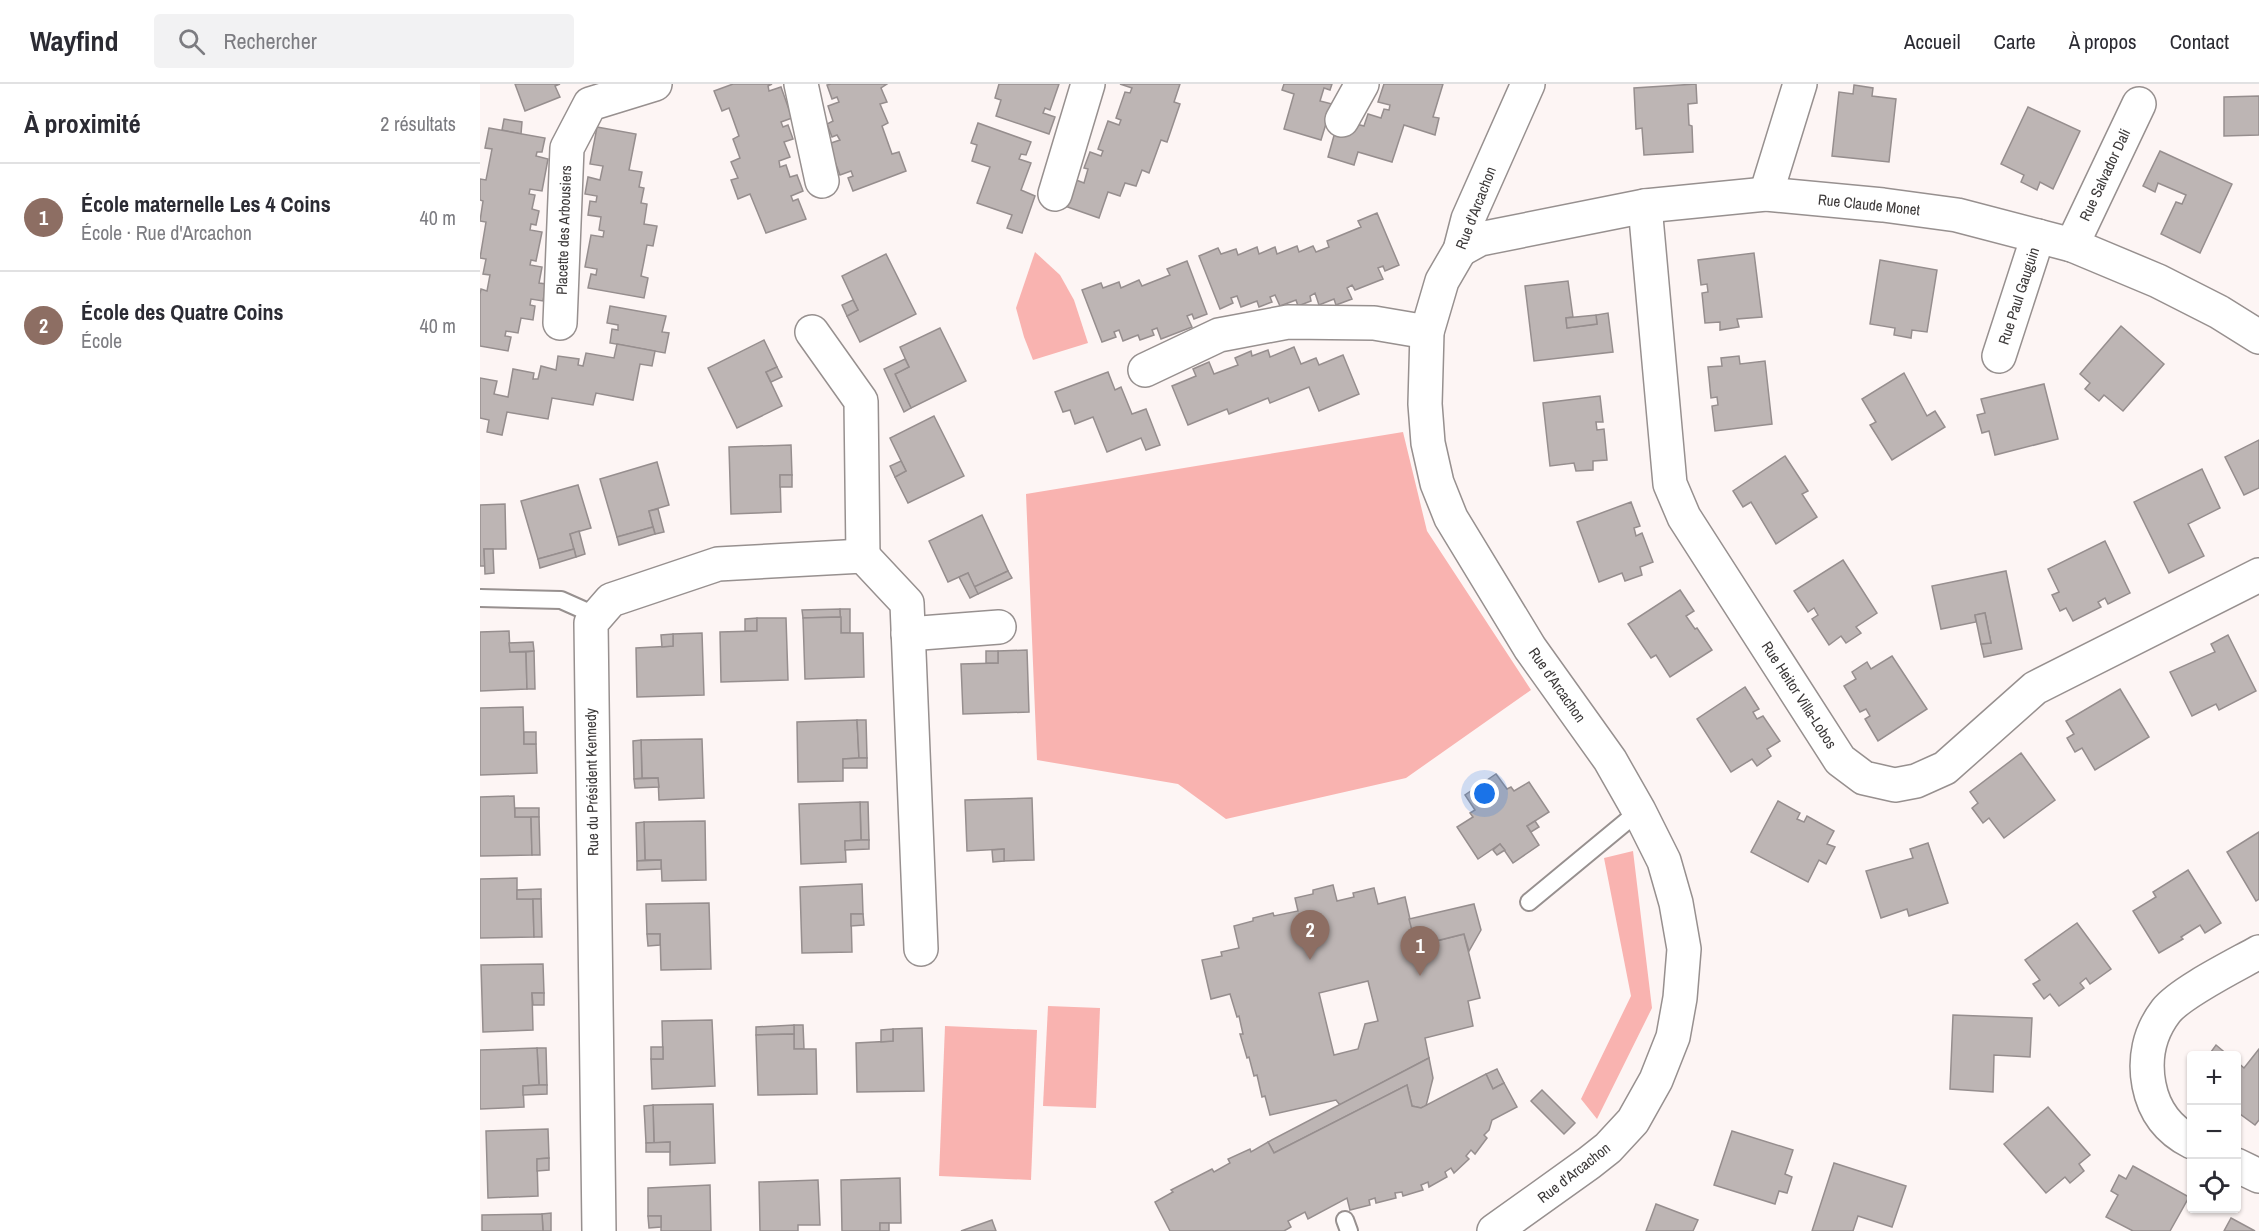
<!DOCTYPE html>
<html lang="fr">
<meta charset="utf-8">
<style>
body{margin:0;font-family:"Archivo Narrow",sans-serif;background:#f2f2f3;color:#2b2b33}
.controls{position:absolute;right:18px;bottom:18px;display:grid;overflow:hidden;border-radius:6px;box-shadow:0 2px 4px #0004}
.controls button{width:54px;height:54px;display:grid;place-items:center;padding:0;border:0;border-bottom:2px solid #e1e1e2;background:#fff;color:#2b2b33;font:30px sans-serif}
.you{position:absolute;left:1005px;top:710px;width:21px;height:21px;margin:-15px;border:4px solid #fff;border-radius:50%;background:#1a73e8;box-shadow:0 0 0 9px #1a73e833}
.badge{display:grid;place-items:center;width:39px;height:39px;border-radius:50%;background:#33725f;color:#fff;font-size:20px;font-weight:700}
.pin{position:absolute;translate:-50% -50px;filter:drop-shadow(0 2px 3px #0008)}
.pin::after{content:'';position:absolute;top:32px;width:21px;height:18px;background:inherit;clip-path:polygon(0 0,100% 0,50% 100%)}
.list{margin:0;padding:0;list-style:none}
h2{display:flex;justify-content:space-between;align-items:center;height:78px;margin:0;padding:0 24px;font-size:26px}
h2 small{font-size:20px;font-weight:400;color:#7c7c81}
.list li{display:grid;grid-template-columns:39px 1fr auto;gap:18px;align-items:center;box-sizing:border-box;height:108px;padding:0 24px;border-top:2px solid #e1e1e2}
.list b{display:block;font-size:22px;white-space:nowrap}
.list p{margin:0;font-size:20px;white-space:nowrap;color:#7c7c81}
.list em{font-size:20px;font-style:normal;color:#7c7c81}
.icon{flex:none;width:33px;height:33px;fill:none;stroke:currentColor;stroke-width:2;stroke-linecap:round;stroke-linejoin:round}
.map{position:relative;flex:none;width:1779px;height:1147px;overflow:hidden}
header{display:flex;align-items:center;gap:36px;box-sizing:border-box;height:84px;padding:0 30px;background:#fff;border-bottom:2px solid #e1e1e2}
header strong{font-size:28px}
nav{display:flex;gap:33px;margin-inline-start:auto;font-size:21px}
.search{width:420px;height:54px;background:#f2f2f3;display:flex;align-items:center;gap:15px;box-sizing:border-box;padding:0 21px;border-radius:6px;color:#7c7c81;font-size:22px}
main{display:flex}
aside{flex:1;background:#fff}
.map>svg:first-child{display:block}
</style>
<header>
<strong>Wayfind</strong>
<div class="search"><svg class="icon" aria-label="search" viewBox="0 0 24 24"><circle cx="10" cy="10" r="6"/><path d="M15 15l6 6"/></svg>Rechercher</div>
<nav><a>Accueil</a><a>Carte</a><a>À propos</a><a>Contact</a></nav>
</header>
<main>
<aside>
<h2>À proximité<small>2 résultats</small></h2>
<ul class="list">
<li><span class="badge" style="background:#8d6e63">1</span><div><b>École maternelle Les 4 Coins</b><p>École · Rue d'Arcachon</p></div><em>40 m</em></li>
<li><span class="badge" style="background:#8d6e63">2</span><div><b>École des Quatre Coins</b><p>École</p></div><em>40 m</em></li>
</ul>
</aside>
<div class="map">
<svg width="1779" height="1147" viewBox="0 0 1779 1147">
<rect width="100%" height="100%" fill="#fdf5f4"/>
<g fill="#f9b3b0">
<path d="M555,168L580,191L594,216L608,259L553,276L544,253L536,224Z"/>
<path d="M923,348L947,447L1051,606L926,694L746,735L698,700L557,676L546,410Z"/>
<path d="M1153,767L1172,924L1117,1035L1101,1015L1151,912L1124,774Z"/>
<path d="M568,922L620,924L616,1024L563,1022Z"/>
<path d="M465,942L557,946L551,1096L459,1092Z"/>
</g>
<g fill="#bdb5b4" stroke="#968e8e" stroke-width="1.5" fill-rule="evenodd">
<path d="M35,0H80L75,2L80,13L45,27Z"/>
<path d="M253,0H292L288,2L289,7L301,3L312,34L301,38L303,43L308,41L313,55L304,58L310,73L299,77L300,83L306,81L310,93L317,91L323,107L311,112L313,117L318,115L326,135L286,149L270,110L258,115L251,96L258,94L251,78L260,74L253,55L259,52L249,24L242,27L234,7Z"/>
<path d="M351,0H407L401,4L407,18L400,20L408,39L402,42L412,70L419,68L426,87L373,107L368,94L373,92L371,87L360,91L348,60L360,56L357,51L352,53L347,40L353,37L348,22L359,18L357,13L352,15L347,1Z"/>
<path d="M519,0H579L570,26L565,24L563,29L575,33L569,50L516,32L521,16L515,14Z"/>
<path d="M640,0H700L694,18L700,20L687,58L681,56L669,89L662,86L656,102L645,99L640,112L628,108L619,134L582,121L591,94L604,99L608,85L604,84L610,68L621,72L623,67L618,65L628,37L639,41L641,36L636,34L645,8L650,9L652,4Z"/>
<path d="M804,0H852L850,6L844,4L840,17L852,20L841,56L804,45L814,10L802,6Z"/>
<path d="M904,0H963L953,33L959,34L955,51L924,41L912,78L878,68L874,81L848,73L855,48L869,38L884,42L888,30L901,34L904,25L909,26L910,21L898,18Z"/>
<path d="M1216,0L1217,19L1208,20L1209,41L1212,42L1213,68L1164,71L1162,44L1156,45L1154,4Z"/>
<path d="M1374,1L1393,4L1392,12L1416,15L1409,78L1352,72L1359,8L1373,10Z"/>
<path d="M1779,12V51L1744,52V13Z"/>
<path d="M1548,23L1600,47L1573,105L1560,98L1557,106L1541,98L1544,91L1521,80Z"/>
<path d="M24,35L42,38L41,50L22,46Z"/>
<path d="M498,39L551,58L546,71L541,70L539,75L551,79L541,106L555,112L542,149L527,144L532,131L497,119L510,83L492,77L497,61L491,59Z"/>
<path d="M117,43L156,50L149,86L162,88L159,103L164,104L161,119L167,120L164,140L177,142L173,162L167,161L164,177L161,192L168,194L164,214L108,204L111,190L116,191L117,185L105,183L111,151L123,153L124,147L119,146L121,133L108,131L110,117L116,118L117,112L105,110L108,93L120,96L123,82L110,80Z"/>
<path d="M9,44L65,54L62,68H57L56,72L68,75L62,107L50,105L49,110L55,111L52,125L59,127L56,141L51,140L50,146L62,148L56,177L51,176L50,181L62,183L59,199L66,200L63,217L51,215L50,221L55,222L53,236L41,234L38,249L26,247L25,252L31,253L28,267L0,262V210L1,205L7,207L10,191L3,190L6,175L0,174L6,138L0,137L3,117L0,116V95L6,96L12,65L5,64Z"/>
<path d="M1680,67L1752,100L1720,169L1681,150L1696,118L1702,120L1706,111L1678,99L1675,108L1663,102Z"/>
<path d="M897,129L919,181L905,187L903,182L898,184L903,195L875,206L872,201L867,204L872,215L856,221L854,215L839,221L835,209L830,212L831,217L818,222L816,216L800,222L795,211L790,213L792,218L779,223L777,217L761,223L757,212L751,214L753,219L740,225L719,172L738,164L741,170L756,165L758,171L777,163L779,170L795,163L797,170L817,162L819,168L833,162L836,168L849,163L847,157L881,143L878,137Z"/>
<path d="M1274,169L1282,233L1257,235L1259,243L1240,246V238L1225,239L1222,209L1228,208L1227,200L1221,201L1218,176Z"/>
<path d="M406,170L436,230L380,258L367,232L378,226L362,192Z"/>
<path d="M1400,176L1457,186L1447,248L1432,246L1431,254L1414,251L1415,244L1390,240Z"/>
<path d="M707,177L727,230L714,235L712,230L707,232L712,243L681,255L677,244L672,246L674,251L660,256L658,251L643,257L639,246L634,248L636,253L622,258L602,206L621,199L623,204L639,198L641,204L659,196L662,202L690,191L687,185Z"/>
<path d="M1088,197L1093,233L1086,234L1087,244L1117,240L1116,231L1128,229L1133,268L1054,277L1045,202Z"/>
<path d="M373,216L378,226L367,232L362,221Z"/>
<path d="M130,222L186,232L182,248L189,249L185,269L130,259L132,245L138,246V241L127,239Z"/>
<path d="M1116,231L1117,240L1087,244L1086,234Z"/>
<path d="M1641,242L1684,280L1643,327L1624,311L1619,317L1605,305L1610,299L1600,290Z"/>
<path d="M460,244L486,297L431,324L415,290L429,283L420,263Z"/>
<path d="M284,256L297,283L286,288L302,322L257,344L228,284Z"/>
<path d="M137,260L175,267L172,282L160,280L153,316L116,309L113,321L72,314L68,335L27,328L22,351L7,348L9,336L0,334V294L17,297L14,310L28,313L33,285L54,289L53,295H58L61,282L76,286L78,272L99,275L98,281L103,282L106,269L134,274Z"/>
<path d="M814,263L821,280L836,274L839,281L863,271L879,310L839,327L829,303L790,319L788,314L749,330L747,325L708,341L692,302L716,292L713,285L729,278L734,290L758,281L755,274L771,267L772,272L788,266L790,273Z"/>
<path d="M1259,272L1260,280L1285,277L1292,340L1235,347L1232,322L1238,321L1237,313L1231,314L1228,283L1242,282L1241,274Z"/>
<path d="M425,275L429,283L415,290L431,324L424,328L404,285Z"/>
<path d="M297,283L302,293L291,298L286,288Z"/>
<path d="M628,288L635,306L641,303L652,330L666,325L680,361L666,366L661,354L627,368L613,333L595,340L590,326L583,328L575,308Z"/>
<path d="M1424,289L1447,332L1455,327L1465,343L1412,376L1390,341L1396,338L1382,315Z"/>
<path d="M1564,300L1578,355L1515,371L1509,347L1502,349L1497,331L1505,329L1501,315Z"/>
<path d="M1120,312L1123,338H1116L1117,346L1124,345L1127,376L1113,377V386L1096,387L1094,379L1070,382L1063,319Z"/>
<path d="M454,332L484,392L428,419L415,393L426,387L410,354Z"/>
<path d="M1779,356V404L1764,411L1745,373Z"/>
<path d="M311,361L312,391H300L301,428L251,430L249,363Z"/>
<path d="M1305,372L1328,407L1322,410L1337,433L1296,460L1271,418L1263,423L1253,407Z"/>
<path d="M421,377L426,387L415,393L410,382Z"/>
<path d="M177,378L189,421L169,427L173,443L137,453L120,395Z"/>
<path d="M1722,385L1740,424L1708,440L1724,472L1689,489L1654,418Z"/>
<rect x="300" y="391" width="12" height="12"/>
<path d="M98,401L111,444L90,450L94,465L58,475L41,417Z"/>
<path d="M1151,418L1160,442L1154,444L1156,452L1162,449L1173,478L1160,483L1162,491L1145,497L1142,489L1119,498L1097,438Z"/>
<path d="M25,420L26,465H4L5,482H0V421Z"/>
<path d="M178,425L184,448L175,450L169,427Z"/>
<path d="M502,431L528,487L494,503L488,489L468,498L449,457Z"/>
<path d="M173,443L175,450L139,461L137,453Z"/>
<path d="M99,447L105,470L96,473L90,450Z"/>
<path d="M1625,457L1650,509L1628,520L1625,514L1618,518L1621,523L1593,537L1586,524L1580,527L1572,511L1579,508L1568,485Z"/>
<path d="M4,465H13L14,489L5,490Z"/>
<path d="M94,465L96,473L60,484L58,475Z"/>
<path d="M1363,476L1397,529L1376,543L1381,549L1366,559L1361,552L1349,561L1332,535L1338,531L1334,524L1328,528L1314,507Z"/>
<path d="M528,487L532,494L498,510L494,503Z"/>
<path d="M1526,487L1542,565L1504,573L1501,560L1511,559L1505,529L1495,531L1496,538L1461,545L1452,502Z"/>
<path d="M488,489L498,510L490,514L479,493Z"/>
<path d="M1200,506L1214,527L1206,532L1215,545L1217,544L1232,566L1190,593L1176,571L1171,574L1148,540Z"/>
<path d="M360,525L361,533L323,534L322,526Z"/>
<path d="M360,525H370V549H361Z"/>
<path d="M1505,529L1511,559L1501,560L1495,531Z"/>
<path d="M361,533V549H383L384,593L325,595L323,534Z"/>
<path d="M277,534V547H265V535Z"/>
<path d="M277,534H306L308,596L241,598L240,548L277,547Z"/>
<path d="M29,547L30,568H46L47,605L0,607V548Z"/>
<path d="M222,549L224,611L157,613L156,564L193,562V550Z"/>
<path d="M193,550V562L182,563L181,551Z"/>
<path d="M1748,551L1776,607L1739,626L1736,620L1712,632L1690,588L1735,568L1731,560Z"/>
<path d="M53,558L54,567L30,568L29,559Z"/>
<path d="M547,566L549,628L483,630L481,580L518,579V567Z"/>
<path d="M54,567L55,605H47L46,568Z"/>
<rect x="506" y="567" width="12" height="12"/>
<path d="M1412,572L1447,625L1398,657L1385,635L1390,632L1386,625L1380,628L1364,602L1376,595L1372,588L1387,578L1391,585Z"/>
<path d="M1265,603L1279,625L1273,628L1277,635L1283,632L1300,657L1287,665L1291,672L1277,682L1272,675L1251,688L1217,635Z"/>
<path d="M1640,605L1669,653L1615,686L1602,664L1595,668L1587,654L1594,650L1586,637Z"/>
<path d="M43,623L44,660H56L57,689L0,691V624Z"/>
<path d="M377,636L379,674L363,675V697L318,698L317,638Z"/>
<path d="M377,636H386L387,674H379Z"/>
<rect x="44" y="648" width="12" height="12"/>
<path d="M222,655L224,714L179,716L178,694H162L161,656Z"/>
<path d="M161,656L162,694L154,695L153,657Z"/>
<path d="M1541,669L1575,716L1524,754L1509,734L1503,739L1492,724L1498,719L1490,708Z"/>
<path d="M379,674H387V684H363V675Z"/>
<path d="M1016,690L1027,705L1031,703L1034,707L1049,698L1069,728L1047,742L1059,761L1033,779L1020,760L998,775L977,743L993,733L990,729L995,726L985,711Z"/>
<path d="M178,694L179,703L155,704L154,695Z"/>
<path d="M34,712L35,733H51L52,771L0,772V713Z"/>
<path d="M552,714L554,776L524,777V765L487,767L485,716Z"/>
<path d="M1298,717L1320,729L1317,735L1324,738L1327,732L1354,747L1347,760L1355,763L1346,780L1339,776L1328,798L1271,768Z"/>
<path d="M380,718H388L389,756H381Z"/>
<path d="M380,718L381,756L365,757L366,778L321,780L319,720Z"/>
<rect x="35" y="724" width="24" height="9"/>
<path d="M51,733H59L60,771H52Z"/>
<path d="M225,737L226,796L182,797L181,776H165L164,738Z"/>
<path d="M1055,737L1059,743L1051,748L1047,742Z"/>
<path d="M164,738L165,776L157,777L156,739Z"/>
<path d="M1779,748V815L1776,817L1747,768Z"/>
<path d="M381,756H389V765L365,766V757Z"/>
<path d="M1448,759L1468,819L1429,832L1427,825L1401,834L1386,787L1433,774L1430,765Z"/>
<path d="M1020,760L1025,766L1017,771L1013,766Z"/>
<path d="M524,765V777L513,778L512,766Z"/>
<path d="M181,776V785L157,786V777Z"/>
<path d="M1708,786L1741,839L1725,849L1720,841L1701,853L1703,855L1679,869L1653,827L1676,813L1673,808Z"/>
<path d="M37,794V815H53L54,853L0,854V795Z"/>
<path d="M382,800L383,830H371L372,868L322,869L320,803Z"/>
<path d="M853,801L857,817L874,813L873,809L894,804L898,820L925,813L936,862L984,850L1000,914L988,917L993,942L945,954L949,974L860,1021L856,1016L790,1031L785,1012L782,1013L777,991L774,992L769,973L767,974L760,950H763L759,932L757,933L750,910L731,915L722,876L742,872L741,868L759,864L754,842L773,837V834L793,829L794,832L818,827L815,814L833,810V806ZM888,897L898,937L885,940L878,965L854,971L839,909Z"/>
<path d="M61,805V815H37V806Z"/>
<path d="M53,815H61L62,853H54Z"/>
<path d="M229,819L231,885L181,886L180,850H167L166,820Z"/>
<path d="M994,820L1001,846L989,867L984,850L936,862L929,835Z"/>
<path d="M371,830H383L384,841L371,842Z"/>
<path d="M1597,839L1631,885L1610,900L1606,894L1600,899L1604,904L1579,922L1570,910L1564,915L1553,900L1560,896L1545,876Z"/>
<path d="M167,850H180V861L168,862Z"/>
<path d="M63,880L64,909H52L53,946L3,948L1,881Z"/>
<path d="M52,909H64V921H53Z"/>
<path d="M1473,931L1552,934L1550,973L1514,971L1513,1008L1470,1005Z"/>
<path d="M232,936L235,1002L172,1005L171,975H183L182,937Z"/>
<path d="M314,941H323L324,965H314Z"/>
<path d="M314,941V950L276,951V943Z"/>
<path d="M442,944L444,1007L377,1008L376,959L413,957V945Z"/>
<path d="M413,945V957L401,958V946Z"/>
<path d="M314,950V965H336L337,1010L278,1011L276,951Z"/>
<path d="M1736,961L1749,972H1728Z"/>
<rect x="171" y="963" width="12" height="12"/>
<path d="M57,964H66L67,1001H59Z"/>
<path d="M57,964L59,1001L43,1002L44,1023L0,1025V966Z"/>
<path d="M1779,965V1036L1775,1041L1756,1027V977L1764,984Z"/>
<path d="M949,974L953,994L946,1022L941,1024L932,1022L927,1001L794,1069L788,1058Z"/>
<path d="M1017,985L1024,999L1013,1005L1006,990Z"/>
<path d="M1006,990L1013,1005L1024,999L1037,1023L1012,1036L1009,1046L1004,1051L1007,1054L995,1070L991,1066L986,1072L989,1075L974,1089L971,1084L965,1088L967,1093L949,1103L948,1098L941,1101L943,1106L923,1112L922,1108L915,1109L916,1114L896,1119L895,1114L889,1116L890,1121L870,1126L867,1114L828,1135L825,1128L808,1137L811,1143L804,1147H690L675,1118L693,1108L691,1106L732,1085L734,1088L750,1079L748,1075L770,1065L771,1068L788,1058L794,1069L927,1001L932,1022L941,1024Z"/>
<path d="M59,1001H67V1010L43,1011V1002Z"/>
<path d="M1062,1006L1095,1039L1084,1050L1051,1017Z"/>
<path d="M233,1020L235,1079L190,1081V1058L174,1059L173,1021Z"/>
<path d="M173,1021L174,1059H166L164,1022Z"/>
<path d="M1568,1023L1610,1071L1599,1080L1604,1087L1590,1099L1585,1093L1566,1109L1524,1060Z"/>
<path d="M68,1045L69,1074L57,1075L58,1112L8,1114L6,1047Z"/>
<path d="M1252,1047L1313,1066L1305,1090L1312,1093L1307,1109L1299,1107L1295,1120L1234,1101Z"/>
<path d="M190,1058V1068H166V1059Z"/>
<path d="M69,1074V1086L57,1087V1075Z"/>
<path d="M1354,1079L1426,1102L1412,1143L1378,1132L1373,1147H1332Z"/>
<path d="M1653,1082L1709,1113L1690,1147H1653L1626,1133L1638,1111L1631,1107L1639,1091L1646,1095Z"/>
<path d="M420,1094L421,1139H400V1147H362L361,1096Z"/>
<path d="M338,1096L340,1141H318V1147H280L279,1098Z"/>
<path d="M230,1101L231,1147H181V1132H168V1104Z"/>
<path d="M1176,1120L1218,1136L1213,1147H1166Z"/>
<path d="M71,1129V1147H63L62,1130Z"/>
<path d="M62,1130L63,1147H2V1131Z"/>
<path d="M168,1132H181V1143L169,1144Z"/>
<path d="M1751,1134L1775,1147H1744Z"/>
<path d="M512,1136L516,1147H481Z"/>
<rect x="400" y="1139" width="9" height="8"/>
</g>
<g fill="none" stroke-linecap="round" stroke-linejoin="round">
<g stroke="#97908f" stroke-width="20">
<g id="service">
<path d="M0,514L81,516L117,532"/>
<path d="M1049,818L1159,727"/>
<path d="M865,1136L869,1147"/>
</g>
</g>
<g stroke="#97908f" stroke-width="36">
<g id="minor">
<path d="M321,0L342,97"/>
<path d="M862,36L882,0"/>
<path d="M575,110L608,0"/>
<path d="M1286,110L1320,0"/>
<path d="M1165,122L1190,400L1204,433L1360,676L1384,694L1415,701L1436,697L1465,684L1555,604L1779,491"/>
<path d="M1592,161L1659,20"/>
<path d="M980,166L1000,155L1165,122L1286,110L1403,121L1477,131L1592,161L1678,197L1739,228L1779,253"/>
<path d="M80,239L87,64L110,20L175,0"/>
<path d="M332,248L381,317L383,472"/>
<path d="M1519,272L1558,152"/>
<path d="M665,286L739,251L808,238L894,239L947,248"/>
<path d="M428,550L519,543"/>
<path d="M1712,1058C1688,1046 1674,1027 1669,1001C1664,975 1669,949 1686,927C1701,908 1756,881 1779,868"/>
<path d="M1756,1081L1779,1092"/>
<path d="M119,1147L111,539L131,516L238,480L383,472L427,519L441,865"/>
<path d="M1014,1147L1109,1079L1128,1064L1153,1037L1176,996L1193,953L1200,914L1204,865L1196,819L1184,777L1159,727L1130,676L1050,564L971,434L957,399L948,359L945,320L947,248L962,197L980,166L988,135L1048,0"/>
</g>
</g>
<use href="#service" stroke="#fff" stroke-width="16"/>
<use href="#minor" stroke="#fff" stroke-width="33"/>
</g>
<g text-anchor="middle" stroke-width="6" stroke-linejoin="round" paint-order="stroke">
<g font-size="15" fill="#3c3939" stroke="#fff">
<text transform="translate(1625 91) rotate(-65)" y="5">Rue Salvador Dali</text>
<text transform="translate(1389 121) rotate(6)" y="5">Rue Claude Monet</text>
<text transform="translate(996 124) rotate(-69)" y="5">Rue d'Arcachon</text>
<text transform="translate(84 146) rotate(-88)" y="5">Placette des Arbousiers</text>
<text transform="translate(1539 212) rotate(-72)" y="5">Rue Paul Gauguin</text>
<text transform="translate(1077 601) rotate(55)" y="5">Rue d'Arcachon</text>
<text transform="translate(1319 611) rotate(57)" y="5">Rue Heitor Villa-Lobos</text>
<text transform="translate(112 698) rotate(-91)" y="5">Rue du Président Kennedy</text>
<text transform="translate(1094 1089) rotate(-38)" y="5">Rue d'Arcachon</text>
</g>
</g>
</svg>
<div class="controls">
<button>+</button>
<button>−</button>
<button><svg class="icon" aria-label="locate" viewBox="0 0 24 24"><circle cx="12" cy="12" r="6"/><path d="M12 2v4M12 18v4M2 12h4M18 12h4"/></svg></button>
</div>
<div class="you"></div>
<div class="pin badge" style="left:940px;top:892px;background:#8d6e63">1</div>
<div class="pin badge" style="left:830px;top:876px;background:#8d6e63">2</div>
</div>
</main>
